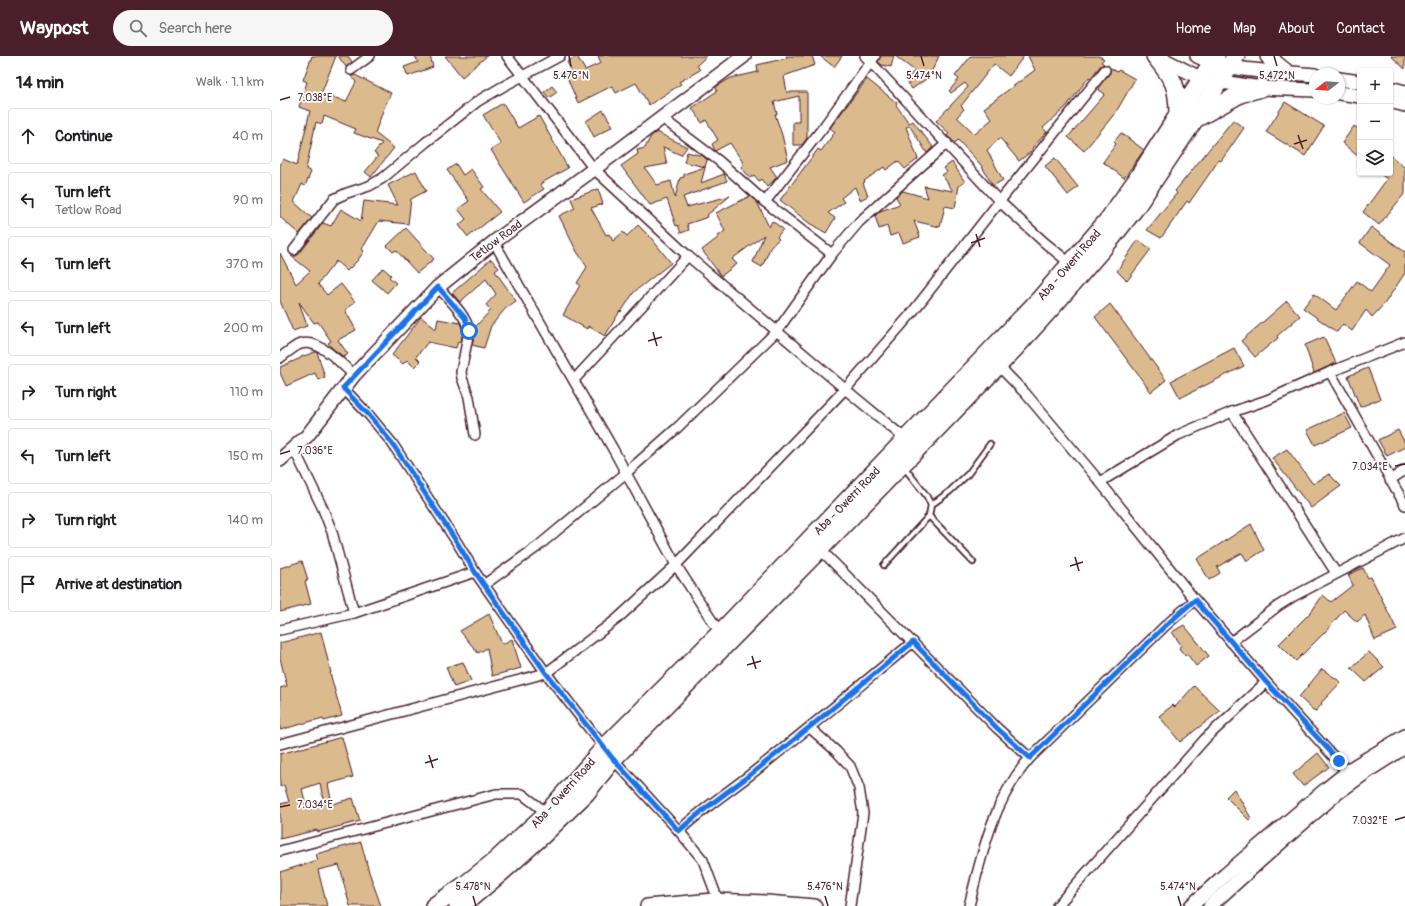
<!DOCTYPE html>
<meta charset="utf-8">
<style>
body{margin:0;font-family:Pangolin,sans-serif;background:#f6f6f6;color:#202124}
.controls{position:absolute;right:12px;top:12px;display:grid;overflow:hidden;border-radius:4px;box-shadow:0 1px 3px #0004}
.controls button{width:36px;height:36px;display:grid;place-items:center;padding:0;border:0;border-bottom:1px solid #e0e0e0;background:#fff;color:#202124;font:20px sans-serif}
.compass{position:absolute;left:1029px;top:12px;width:36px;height:36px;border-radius:50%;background:#fff;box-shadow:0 1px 3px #0004;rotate:253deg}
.stop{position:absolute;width:12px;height:12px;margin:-9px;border:3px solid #1a73e8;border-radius:50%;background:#fff}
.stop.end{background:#1a73e8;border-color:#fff;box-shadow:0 1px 4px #0008}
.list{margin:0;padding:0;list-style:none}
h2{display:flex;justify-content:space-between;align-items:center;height:52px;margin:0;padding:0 16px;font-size:17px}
h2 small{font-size:13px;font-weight:400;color:#757577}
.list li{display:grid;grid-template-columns:26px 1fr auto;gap:12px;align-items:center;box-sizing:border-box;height:56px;margin:0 8px 8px;padding:0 8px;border:1px solid #e0e0e0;border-radius:4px}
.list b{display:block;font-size:15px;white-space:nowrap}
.list p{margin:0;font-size:13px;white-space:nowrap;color:#757577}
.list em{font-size:13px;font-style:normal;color:#757577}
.icon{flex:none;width:22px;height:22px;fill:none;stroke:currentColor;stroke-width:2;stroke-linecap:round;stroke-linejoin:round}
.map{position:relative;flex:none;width:1125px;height:850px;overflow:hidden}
header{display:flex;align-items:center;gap:24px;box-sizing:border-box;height:56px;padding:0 20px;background:#4a1f2b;color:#fff}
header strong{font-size:19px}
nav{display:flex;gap:22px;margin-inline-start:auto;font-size:14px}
.search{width:280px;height:36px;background:#f6f6f6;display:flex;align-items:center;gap:10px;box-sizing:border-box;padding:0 14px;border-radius:22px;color:#757577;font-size:15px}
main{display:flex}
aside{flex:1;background:#fff}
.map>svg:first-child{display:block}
</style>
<header>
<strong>Waypost</strong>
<div class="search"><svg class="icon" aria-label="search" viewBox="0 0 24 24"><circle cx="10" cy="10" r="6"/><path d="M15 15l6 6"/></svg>Search here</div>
<nav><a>Home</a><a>Map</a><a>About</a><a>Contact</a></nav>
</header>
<main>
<aside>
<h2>14 min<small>Walk · 1.1 km</small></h2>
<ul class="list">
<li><svg class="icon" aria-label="ahead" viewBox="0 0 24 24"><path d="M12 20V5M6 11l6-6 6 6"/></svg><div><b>Continue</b></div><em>40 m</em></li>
<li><svg class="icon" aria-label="left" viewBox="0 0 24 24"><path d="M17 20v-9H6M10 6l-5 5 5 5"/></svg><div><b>Turn left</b><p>Tetlow Road</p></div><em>90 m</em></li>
<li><svg class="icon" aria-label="left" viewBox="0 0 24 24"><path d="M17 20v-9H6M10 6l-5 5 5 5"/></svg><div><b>Turn left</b></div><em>370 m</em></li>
<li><svg class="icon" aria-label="left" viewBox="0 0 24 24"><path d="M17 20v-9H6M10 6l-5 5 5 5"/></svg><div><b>Turn left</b></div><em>200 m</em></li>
<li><svg class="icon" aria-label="right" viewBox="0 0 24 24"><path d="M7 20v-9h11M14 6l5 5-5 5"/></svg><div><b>Turn right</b></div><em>110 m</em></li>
<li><svg class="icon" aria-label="left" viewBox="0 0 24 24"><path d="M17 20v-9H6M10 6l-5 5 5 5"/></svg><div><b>Turn left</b></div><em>150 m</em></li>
<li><svg class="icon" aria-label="right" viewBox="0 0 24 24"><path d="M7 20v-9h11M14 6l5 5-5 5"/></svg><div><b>Turn right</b></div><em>140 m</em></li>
<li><svg class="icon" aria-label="arrive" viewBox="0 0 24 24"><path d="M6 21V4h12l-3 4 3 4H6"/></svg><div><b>Arrive at destination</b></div></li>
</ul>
</aside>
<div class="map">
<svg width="1125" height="850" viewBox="0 0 1125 850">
<rect width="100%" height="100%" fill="#fff"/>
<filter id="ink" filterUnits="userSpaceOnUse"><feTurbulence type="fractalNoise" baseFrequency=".025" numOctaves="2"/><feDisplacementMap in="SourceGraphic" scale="8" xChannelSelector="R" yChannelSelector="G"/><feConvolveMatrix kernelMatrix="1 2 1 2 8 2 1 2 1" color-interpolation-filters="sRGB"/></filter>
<g filter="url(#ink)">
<g fill="#dbbb8e" stroke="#4a1f2b" fill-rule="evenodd">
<path d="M32,0H56L41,38L56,43V42L66,46L76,26L71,20L75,19L111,37L104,52L95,77L114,92L91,121L85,116L98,100L94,97L102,87L74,77L76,73L44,60L42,68L36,66L26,113L31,116L25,130L22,128L14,146L32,162L19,178L0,161V109L3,103L17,109L30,55L19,51L27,26L23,24Z"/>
<path d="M58,0H68L72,6L66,11Z"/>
<path d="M135,0H150L153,11L128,20L124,11L138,6Z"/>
<path d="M165,0H207L182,21Z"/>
<path d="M297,0L305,14L321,7L318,0H427L417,9L420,14L399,26L401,28L369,49L356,27L336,37L332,30L298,47L285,17L291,14L287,6Z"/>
<path d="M506,0H532L535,9L504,20L507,36H527V82L522,89H513V66H519V40L494,46L497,58H495L502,79L508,104L490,111L497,121L487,131L481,123L479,125L474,119L470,122L461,111L464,108L450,87L435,95L432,88L438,84L426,64L422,67L412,52L437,35L436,31L439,29L451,22L478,16L477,9L507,2Z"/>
<path d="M540,0H562L554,11Z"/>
<path d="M601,0H614L611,11L602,9L598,6Z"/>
<path d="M615,0H659L649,21L632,33L625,23L635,15Z"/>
<path d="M691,0H744L729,20L714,8L681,50L684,53L677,61L695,78L712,63L704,52L755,14L748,0H819L824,3L821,6L824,8L820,10L811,22L809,21L786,51L763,72L767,76L752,92L753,94L739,105L720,82L707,94L723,124L713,130L701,109L678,84L675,87L667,80L669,77L656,65L688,31L685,27L671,37L669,35L679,23L675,20Z"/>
<path d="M1111,0H1125V13Z"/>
<path d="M831,12L837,16L839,14L855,23L836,56L804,95L788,81L825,38L819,34L820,29L830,17Z"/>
<path d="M587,23L617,47L616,49L629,67L633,65L653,91L647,97L629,69L626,71L638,103L625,113L618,105L606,114L604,111L584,125L585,126L583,127L588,140L580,144L575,131L561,142L564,146L548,157L555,162L546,177L529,167L500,144L538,93L541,95L555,76L550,72Z"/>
<path d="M272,30L277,36L269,42L264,36Z"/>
<path d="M1005,46L1044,70L1025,100L986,76Z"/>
<path d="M223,47L238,72L259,60L288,112L260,128L264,133L244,146L211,94L221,88L203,59Z"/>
<path d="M323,54L333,70L314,81L306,65Z"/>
<path d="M953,64L964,72L941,105L939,104L909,147L907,145L881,182L867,174L897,137L895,135Z"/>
<path d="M1074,70L1080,74V102L1062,87Z"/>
<path d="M377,76L407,91L401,99L383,91L387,108L365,112L377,129L391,125L395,142L400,122L404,121V118L425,111L404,106L407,96L423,100L427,104L421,127L444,118L447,125L403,141L407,151L450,140L427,159L428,161L407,168L409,174L401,177L398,169L396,170L387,143L370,149L341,110L358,98L357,94L365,92L371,80Z"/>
<path d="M841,77L864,94L844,122L823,106L836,88L834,86Z"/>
<path d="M1110,99L1125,112V137L1099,169L1083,156L1107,123L1099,117H1110Z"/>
<path d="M775,102L798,131L788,139L765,110Z"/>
<path d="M672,106L685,126L679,130L675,152L665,150L660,171L634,165L640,181L623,187L619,177L610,180L607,170L599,173L595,160L600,155L620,148L616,141L623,135L648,142L644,130L673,135L662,119L667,116L664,112Z"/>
<path d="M176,108L183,119L191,113L204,131L201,133L220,156L188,181L179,169L186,163L178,153L189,145L167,114Z"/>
<path d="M136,115L146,135L131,143L128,168L99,165L82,193L84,195L78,204L67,215L56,205L38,228L47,239L61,228L75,246L65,254L76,274L58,284L68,298L64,301L52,292L48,287L51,285L38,266L34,267L19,246L27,270L13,275L0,245V197L16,228L30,215L11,200H16L19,198L43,167L51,170L61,153L81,165L84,145L118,149L108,129Z"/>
<path d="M318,133L323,148L311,152L326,179L329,178L333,185L343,176L347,180L358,169L372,183L391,207L354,236L341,256L340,255L325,280L308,270L307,273L283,259L300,229L297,227L307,211L296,194L279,160L295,152L291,143Z"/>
<path d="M470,140L477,146L489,171L492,165L503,173L497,181L499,183L491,190L482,211L473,206L484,179L452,203L457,208L441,220L422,194L439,181L438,180L445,175L436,157Z"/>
<path d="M1091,171L1125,196V217L1105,247L1092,261L1086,254L1072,275L1063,268L1057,276L1023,252L1034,238L1056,254L1077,225L1091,236L1110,209L1080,187Z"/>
<path d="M126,172L154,203L137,217L116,194L113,196L107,190Z"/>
<path d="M858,184L871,193L847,225L837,215Z"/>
<path d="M211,203L219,212L215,215L236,245L225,253L211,270L204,292L192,289L195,276L194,270L195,271L211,254L206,249L216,238L206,223L180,246L172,237Z"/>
<path d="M103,212L111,219L109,221L116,227L107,237L92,224Z"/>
<path d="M1007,245L1020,260L997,280L998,282L975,301L961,285Z"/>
<path d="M830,248L886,324L871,336L815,261Z"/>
<path d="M141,261L156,273L158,263L180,267L183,275L181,286L178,285L176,292L148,286L136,301L140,305L134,311L127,304L123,308L112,299Z"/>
<path d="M1044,281L1056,307L1034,317L1025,289Z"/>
<path d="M954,292L964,310L900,342L891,325Z"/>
<path d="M35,296H37L45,321L38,324L35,317L6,330L0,317V311L21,302V301Z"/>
<path d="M1088,312L1100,343L1080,351L1068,320Z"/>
<path d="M1064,357L1072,372L1035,389L1027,374Z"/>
<path d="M1118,374L1125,387V391L1107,400L1098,384Z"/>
<path d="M1007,393L1033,428L1049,418L1061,430L1031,452L992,402Z"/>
<path d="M971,468L984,494L967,505L962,497L937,511L940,517L929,524L917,503Z"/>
<path d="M22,505L28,524L25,525L31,548L0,556V512Z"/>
<path d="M1083,512L1088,522L1091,521L1117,574L1095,584L1085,559L1077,566L1064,554L1047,574L1016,605L999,588L1031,556L1043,539L1051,546L1073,529L1068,519Z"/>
<path d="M209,558L222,588L232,583L241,612L212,620L207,592L198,597L180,575Z"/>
<path d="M904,569L929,600L916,610L907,598L904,599L899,592L901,589L892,576Z"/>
<path d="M41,576L51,617H50L62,660L44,665L43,662L0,674V632L7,630L0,602V587Z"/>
<path d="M1089,596L1104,611L1086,626L1071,612Z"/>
<path d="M183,606L191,625L174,631L166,611Z"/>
<path d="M1042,613L1061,626L1041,647L1042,648L1036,655L1033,654L1019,641Z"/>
<path d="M914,630L940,655L900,686L879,660L893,649L895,651Z"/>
<path d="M62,681L73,721L48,728L52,748L73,742L80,765L38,776L37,774L0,783V748L9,746L4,729L0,731V698ZM40,727L44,748L27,753L22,733Z"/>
<path d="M1038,697L1049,711L1023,730L1013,718Z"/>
<path d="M954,733L971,762L969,764L946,741Z"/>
<path d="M81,786L89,816L101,850H70L63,825H64L59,809L38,814L47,850H0V816L38,804L36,798Z"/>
</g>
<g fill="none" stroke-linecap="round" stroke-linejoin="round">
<g stroke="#4a1f2b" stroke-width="8">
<g id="lane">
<path d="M651,449L669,436L688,418L710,388"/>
<path d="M649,460L693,506"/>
<path d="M604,509L649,460L651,449L646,439L624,411"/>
</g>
</g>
<g stroke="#4a1f2b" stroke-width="12">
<g id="street">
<path d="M227,0L314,113L408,200L565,333L628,385"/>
<path d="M585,0L720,146L764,186L792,209"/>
<path d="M71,14L90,0"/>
<path d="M382,62L439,105L485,146L552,198"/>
<path d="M485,146L545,69L595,0"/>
<path d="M214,186L333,393L396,509L440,577"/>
<path d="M14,194L54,143L67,137L89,130L103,122L145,87L198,45L222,31L280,0"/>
<path d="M158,231C169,244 186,258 189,275L181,316L182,322L189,341L195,379"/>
<path d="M0,302C5,298 16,289 21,288C40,283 61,308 74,319"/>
<path d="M716,307L746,338L820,426L915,544L986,626L1071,720"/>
<path d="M1050,316L1125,449"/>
<path d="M294,324L408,200"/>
<path d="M63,332L89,359L112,387L178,488L195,516L266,617L333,703L399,775L423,804L438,844V849"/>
<path d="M952,356L1056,517"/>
<path d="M14,393L43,453L52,476L74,557"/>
<path d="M1110,424L1125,414"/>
<path d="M820,426L898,379L952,356L987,344L1050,316L1125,286"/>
<path d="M540,493L717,672L750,702"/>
<path d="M205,528L257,491L346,417L397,372L497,275L552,198L579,166L667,87"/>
<path d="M0,574L74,557L195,516"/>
<path d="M951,586L998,550L1014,540L1125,482"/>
<path d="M530,672L556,695L570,710L579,732L583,757L570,850"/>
<path d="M0,688L266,617L337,563L396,509L569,329L631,258L711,156L825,14"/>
<path d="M399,775C424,751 453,733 480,711C532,670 582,628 633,586"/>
<path d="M0,795L216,738H242L267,757"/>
<path d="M689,850C702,797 713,744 750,702L885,570L915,544"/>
<path d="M777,850L925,683L986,626"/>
</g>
</g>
<g stroke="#4a1f2b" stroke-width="16">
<g id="secondary">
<path d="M877,0L922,23L981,32L1035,34"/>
<path d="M917,0C953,17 995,15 1035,19"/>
<path d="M1059,23L1080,26"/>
<path d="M1110,32L1125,36"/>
<path d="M1059,37L1080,40"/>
<path d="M1110,45L1125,49"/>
<path d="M0,404L27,380L74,319L158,231L214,186L314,113L464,0"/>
<path d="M367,850L433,844L487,846L535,850"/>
<path d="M911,850L945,819L1045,734L1075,710L1125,680"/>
<path d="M930,850L983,802L1057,737L1092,712L1125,691"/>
</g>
</g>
<g stroke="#4a1f2b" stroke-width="20">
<g id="highway">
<path d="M875,0C893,23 898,28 898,58"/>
<path d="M989,0L995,8L1005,16"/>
<path d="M917,62L960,38L981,32"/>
<path d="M154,850L182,831L215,805L267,757L324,692L440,577L758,245L828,164L855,126L936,0"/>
<path d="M178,850L192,841L223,815L264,778L306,737L333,703L540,493L735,292L773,250L831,183L856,151L915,63L956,0"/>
</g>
</g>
<use href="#lane" stroke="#fff" stroke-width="4.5"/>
<use href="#street" stroke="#fff" stroke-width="9"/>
<use href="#secondary" stroke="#fff" stroke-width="13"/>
<use href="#highway" stroke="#fff" stroke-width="17"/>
</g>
</g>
<g fill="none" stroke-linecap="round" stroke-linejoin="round" filter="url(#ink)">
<path stroke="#1a73e8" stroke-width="5" d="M189,275L185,262L158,231L63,332L89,359L112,387L178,488L195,516L266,617L333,703L399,775C424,751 453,733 480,711C532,670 582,628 633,586L717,672L750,702L885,570L915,544L986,626L1059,705"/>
</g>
<path fill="none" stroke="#4a1f2b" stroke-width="1.5" d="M289,0L291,10M641,0L644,10M994,0L997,10M0,44L10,41M1018,79L1023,93M1014,88L1027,84M696,178L700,191M691,187L705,182M373,276L377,290M368,285L382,281M0,398L10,395M1115,410L1125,408M795,501L799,515M790,510L803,506M472,600L476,613M467,609L481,605M149,699L153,712M145,707L158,703M0,751L10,749M1115,764L1125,761M193,840L196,850M545,840L548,850M898,840L901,850"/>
<g text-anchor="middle" stroke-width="3.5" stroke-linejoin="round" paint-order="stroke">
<g font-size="12" fill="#4a1f2b" stroke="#fff">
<text transform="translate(216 185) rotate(-37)" y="4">Tetlow Road</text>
<text transform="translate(789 209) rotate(-49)" y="4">Aba - Owerri Road</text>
<text transform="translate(567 445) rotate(-46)" y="4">Aba - Owerri Road</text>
<text transform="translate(283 737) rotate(-48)" y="4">Aba - Owerri Road</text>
</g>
</g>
<g font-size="10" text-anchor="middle" fill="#4a1f2b" stroke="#fff" stroke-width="3.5" stroke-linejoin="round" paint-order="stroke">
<text x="291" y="23">5.476°N</text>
<text x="644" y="23">5.474°N</text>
<text x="997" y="23">5.472°N</text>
<text x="35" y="45">7.038°E</text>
<text x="35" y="398">7.036°E</text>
<text x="1090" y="414">7.034°E</text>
<text x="35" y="752">7.034°E</text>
<text x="1090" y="768">7.032°E</text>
<text x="193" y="834">5.478°N</text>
<text x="545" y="834">5.476°N</text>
<text x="898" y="834">5.474°N</text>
</g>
</svg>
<div class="controls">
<button>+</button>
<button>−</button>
<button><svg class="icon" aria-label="layers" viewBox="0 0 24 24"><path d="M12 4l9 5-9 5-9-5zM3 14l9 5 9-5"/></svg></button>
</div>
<svg class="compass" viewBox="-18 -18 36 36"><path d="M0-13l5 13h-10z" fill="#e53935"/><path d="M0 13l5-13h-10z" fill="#757577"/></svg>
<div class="stop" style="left:189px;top:275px"></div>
<div class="stop end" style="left:1059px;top:705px"></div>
</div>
</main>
